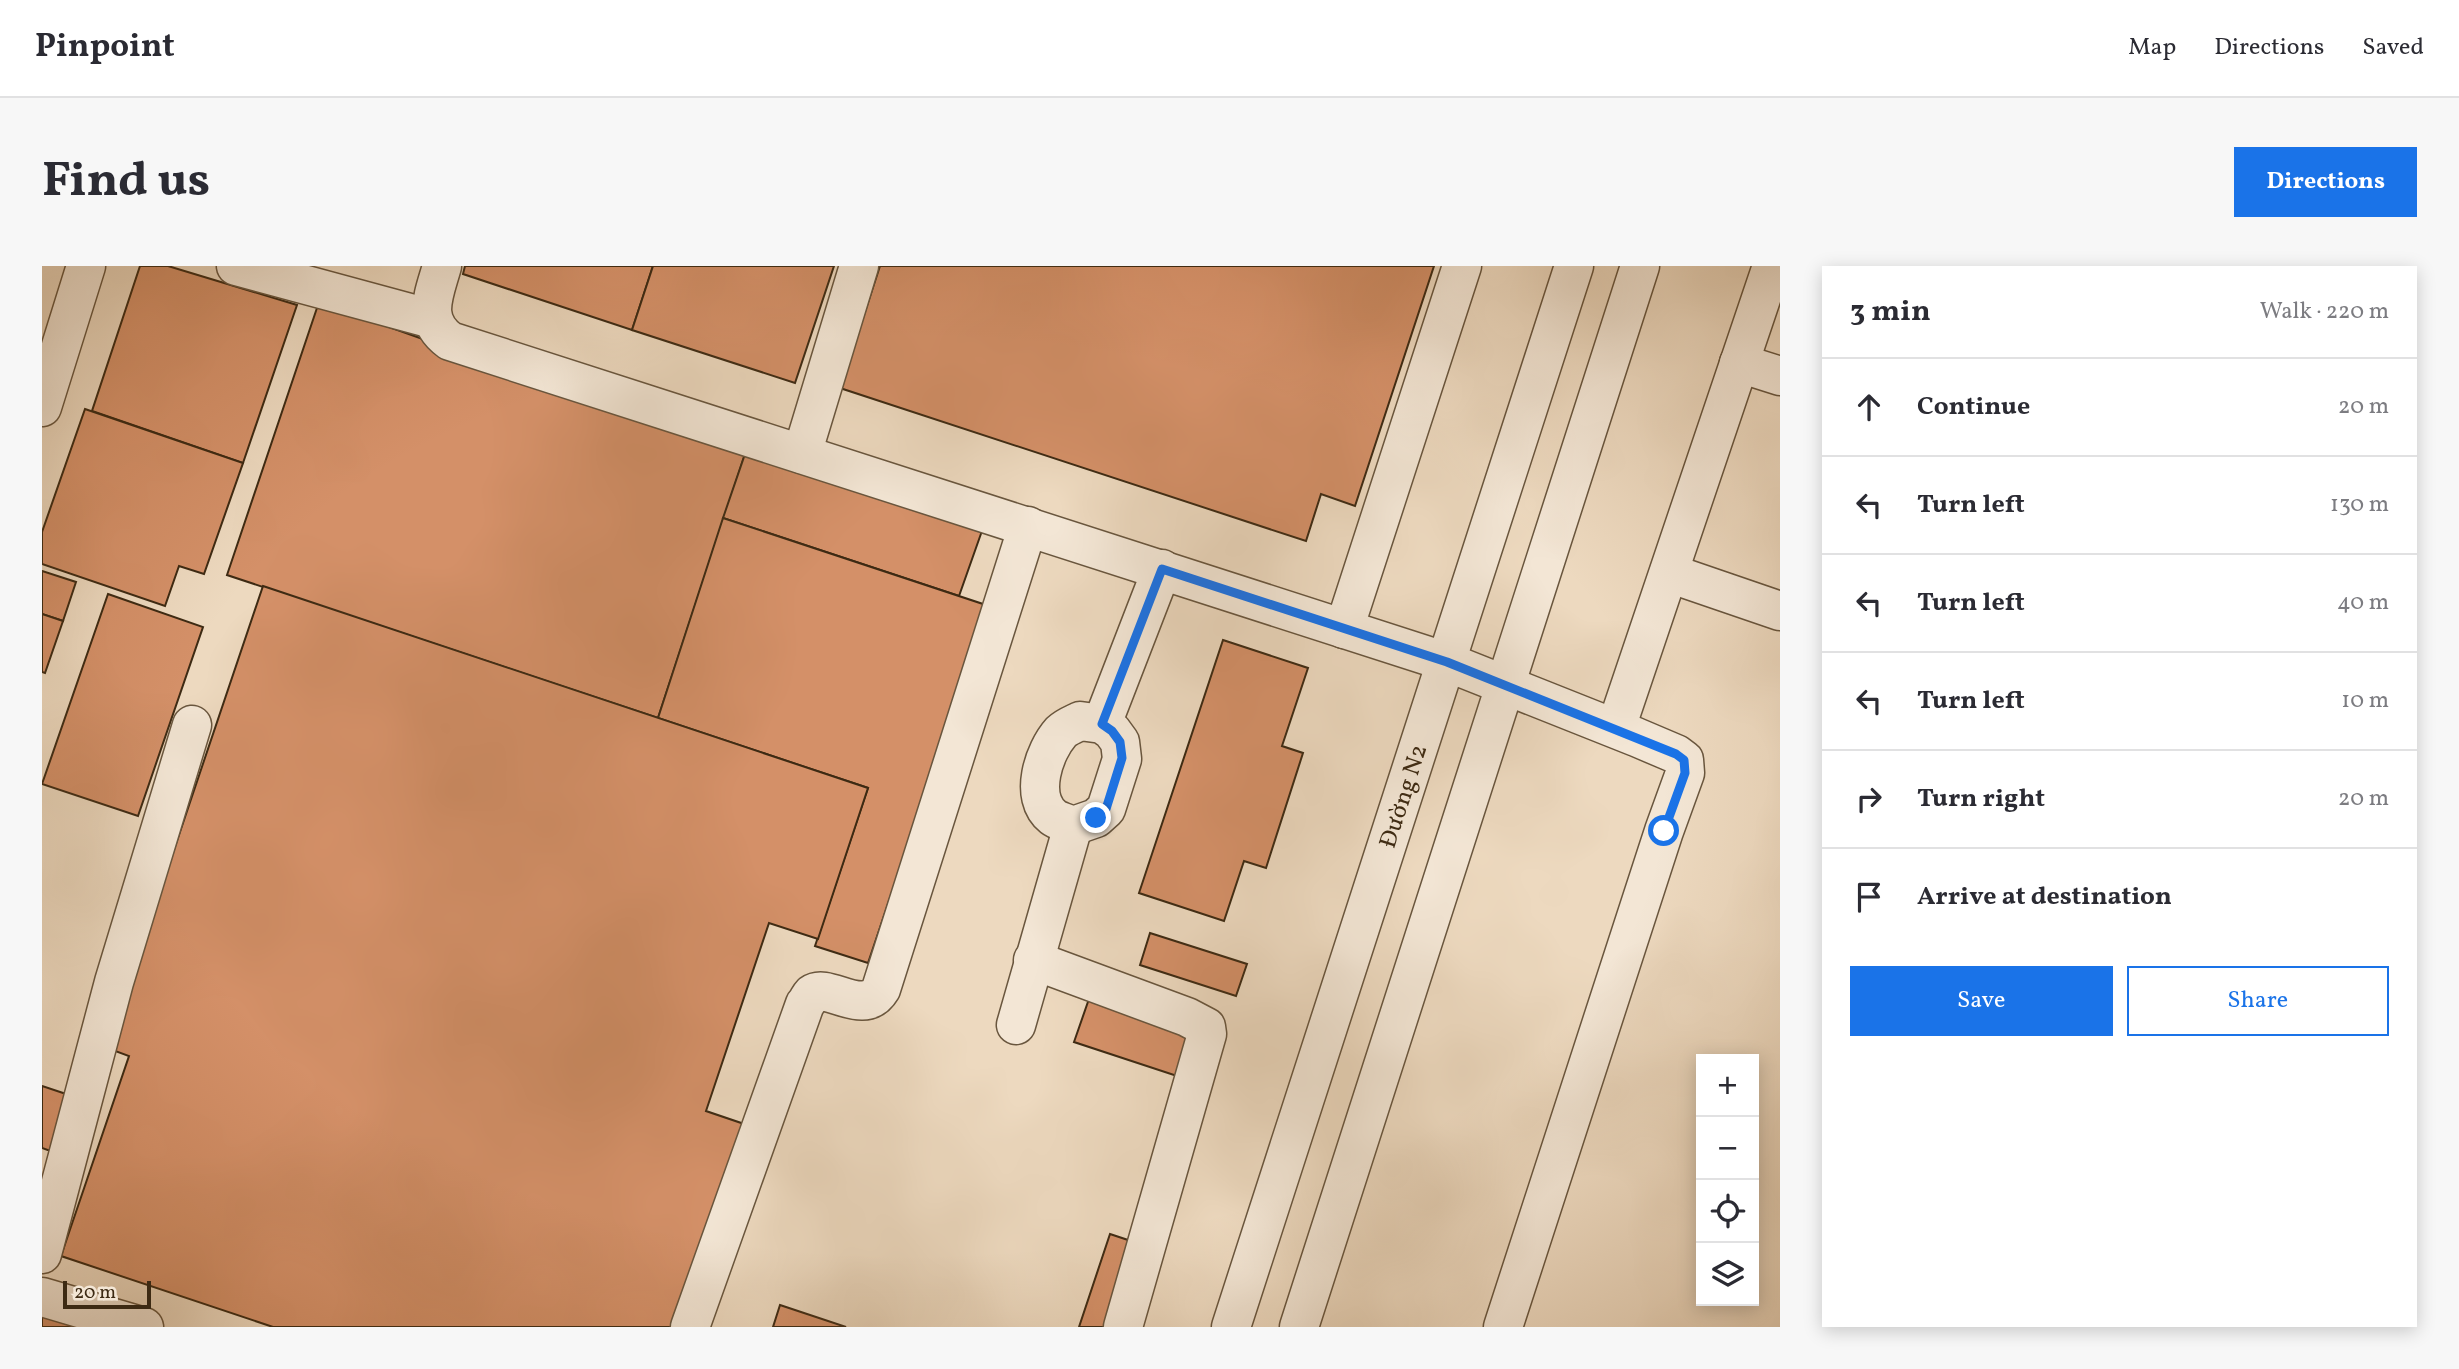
<!DOCTYPE html>
<meta charset="utf-8">
<style>
body{margin:0;font-family:Vollkorn,serif;background:#f7f7f7;color:#2b2b33}
.controls{position:absolute;right:21px;bottom:21px;display:grid;overflow:hidden;border-radius:0px;box-shadow:0 4px 18px #0003}
.controls button{width:63px;height:63px;display:grid;place-items:center;padding:0;border:0;border-bottom:2px solid #e1e1e2;background:#fff;color:#2b2b33;font:35px sans-serif}
.scale{position:absolute;left:21px;bottom:18px;width:88px;box-sizing:border-box;padding-left:7px;border:4px solid #3d2a13;border-top:0;font-size:19px;line-height:24px;white-space:nowrap;color:#3d2a13;-webkit-text-stroke:5px #f3e6d5;paint-order:stroke}
.stop{position:absolute;width:21px;height:21px;margin:-16px;border:5px solid #1a73e8;border-radius:50%;background:#fff}
.stop.end{background:#1a73e8;border-color:#fff;box-shadow:0 2px 7px #0008}
.list{margin:0;padding:0;list-style:none}
h2{display:flex;justify-content:space-between;align-items:center;height:91px;margin:0;padding:0 28px;font-size:30px}
h2 small{font-size:23px;font-weight:400;color:#7c7c81}
.list li{display:grid;grid-template-columns:46px 1fr auto;gap:21px;align-items:center;box-sizing:border-box;height:98px;padding:0 28px;border-top:2px solid #e1e1e2}
.list b{display:block;font-size:26px;white-space:nowrap}
.list em{font-size:23px;font-style:normal;color:#7c7c81}
.actions{display:flex;gap:14px;padding:21px 28px}
.actions a{flex:1;padding:16px 0;border:2px solid #1a73e8;border-radius:0px;text-align:center;font-size:24px;color:#1a73e8}
.actions .main{background:#1a73e8;color:#fff}
.icon{flex:none;width:38px;height:38px;fill:none;stroke:currentColor;stroke-width:2;stroke-linecap:round;stroke-linejoin:round}
.map{position:relative;flex:none;width:1738px;height:1061px;overflow:hidden;border-radius:0px}
header{display:flex;align-items:center;gap:42px;box-sizing:border-box;height:98px;padding:0 35px;background:#fff;border-bottom:2px solid #e1e1e2}
header strong{font-size:33px}
nav{display:flex;gap:38px;margin-inline-start:auto;font-size:24px}
.intro{display:flex;align-items:center;justify-content:space-between;box-sizing:border-box;height:168px;padding:0 42px}
h1{margin:0;font-size:49px}
.button{padding:18px 32px;border-radius:0px;background:#1a73e8;color:#fff;font-size:24px;font-weight:700}
main{display:flex;gap:42px;padding:0 42px}
aside{flex:1;background:#fff;border-radius:0px;box-shadow:0 4px 18px #0003}
.map>svg:first-child{display:block}
</style>
<header>
<strong>Pinpoint</strong>
<nav><a>Map</a><a>Directions</a><a>Saved</a></nav>
</header>
<div class="intro"><h1>Find us</h1><a class="button">Directions</a></div>
<main>
<div class="map">
<svg width="1738" height="1061" viewBox="0 0 1738 1061">
<rect width="100%" height="100%" fill="#edd9bf"/>
<filter id="stains"><feTurbulence type="fractalNoise" baseFrequency=".00286" numOctaves="4"/><feColorMatrix values="0 0 0 0 .2 0 0 0 0 .09 0 0 0 0 .02 0 0 0 .5 -.17"/></filter>
<radialGradient id="worn" r=".72"><stop offset=".6" stop-color="#630" stop-opacity="0"/><stop offset="1" stop-color="#630" stop-opacity=".3"/></radialGradient>
<g fill="#d49068" stroke="#3d2a13" stroke-width="2">
<path d="M98,0H126L255,39L201,197L50,145Z"/>
<path d="M423,0H611L590,64L421,8Z"/>
<path d="M611,0H792L753,117L590,64Z"/>
<path d="M838,0H1392L1313,240L1279,228L1264,275L798,122Z"/>
<path d="M277,36L703,188L616,452L185,309Z"/>
<path d="M43,143L201,197L162,308L137,300L123,340L0,298V266Z"/>
<path d="M703,188L941,262L917,330L681,252Z"/>
<path d="M681,252L947,340L826,697L773,680L826,522L616,452Z"/>
<path d="M0,305L34,316L21,355L0,348Z"/>
<path d="M221,320L826,522L776,673L727,657L664,845L711,861L644,1061H231L19,990L87,790L65,782Z"/>
<path d="M66,328L161,361L96,550L0,518Z"/>
<path d="M0,348L21,355L3,407L0,406Z"/>
<path d="M1181,374L1266,402L1240,480L1261,487L1224,602L1202,595L1182,655L1097,627Z"/>
<path d="M1108,667L1205,698L1194,730L1098,699Z"/>
<path d="M1048,730L1151,764L1135,810L1032,776Z"/>
<path d="M0,820L33,831L14,887L0,882Z"/>
<path d="M1068,968L1101,979L1073,1061H1037Z"/>
<path d="M738,1039L804,1061H731Z"/>
<path d="M0,1042L50,1061H0Z"/>
</g>
<g fill="none" stroke-linecap="round" stroke-linejoin="round">
<g stroke="#69563e" stroke-width="41">
<g id="minor">
<path d="M194,0L390,53"/>
<path d="M400,0C392,29 379,54 408,75L1405,396L1594,471L1634,488L1642,494L1643,507L1622,565L1461,1061"/>
<path d="M1697,97L1738,110"/>
<path d="M0,141L44,0"/>
<path d="M760,188L817,0"/>
<path d="M1627,307L1738,345"/>
<path d="M1302,363L1420,0"/>
<path d="M1038,455L1060,458L1070,465L1078,476L1080,493L1064,543L1054,552L1031,560C1025,557 1016,555 1011,551C986,531 1002,485 1019,466C1024,461 1032,458 1038,455Z"/>
<path d="M1060,458L1120,303"/>
<path d="M1574,462L1730,0"/>
<path d="M991,694L1145,751L1164,761L1165,768L1081,1061"/>
<path d="M974,759L1031,560"/>
<path d="M0,988L72,716L150,459"/>
<path d="M0,1031L102,1061"/>
<path d="M648,1061L763,738C766,735 767,731 770,728C786,716 822,752 839,723L986,260"/>
<path id="s1" d="M1189,1061L1532,0"/>
<path d="M1257,1061L1598,0"/>
</g>
</g>
<use href="#minor" stroke="#f3e6d5" stroke-width="38"/>
</g>
<g fill="none" stroke-linecap="round" stroke-linejoin="round">
<path stroke="#1a73e8" stroke-width="9" d="M1054,552L1064,543L1080,492L1078,476L1070,465L1060,458L1120,303L1405,396L1634,488L1642,494L1643,507L1622,565"/>
</g>
<g text-anchor="middle" stroke-width="5" stroke-linejoin="round" paint-order="stroke">
<g font-size="24" fill="#3d2a13" stroke="#f3e6d5">
<text dy="8" stroke="none"><textPath href="#s1" startOffset="558">Đường N2</textPath></text>
</g>
</g>
<rect width="100%" height="100%" filter="url(#stains)"/>
<rect width="100%" height="100%" fill="url(#worn)"/>
</svg>
<div class="controls">
<button>+</button>
<button>−</button>
<button><svg class="icon" aria-label="locate" viewBox="0 0 24 24"><circle cx="12" cy="12" r="6"/><path d="M12 2v4M12 18v4M2 12h4M18 12h4"/></svg></button>
<button><svg class="icon" aria-label="layers" viewBox="0 0 24 24"><path d="M12 4l9 5-9 5-9-5zM3 14l9 5 9-5"/></svg></button>
</div>
<div class="scale">20 m</div>
<div class="stop" style="left:1622px;top:565px"></div>
<div class="stop end" style="left:1054px;top:552px"></div>
</div>
<aside>
<h2>3 min<small>Walk · 220 m</small></h2>
<ul class="list">
<li><svg class="icon" aria-label="ahead" viewBox="0 0 24 24"><path d="M12 20V5M6 11l6-6 6 6"/></svg><div><b>Continue</b></div><em>20 m</em></li>
<li><svg class="icon" aria-label="left" viewBox="0 0 24 24"><path d="M17 20v-9H6M10 6l-5 5 5 5"/></svg><div><b>Turn left</b></div><em>130 m</em></li>
<li><svg class="icon" aria-label="left" viewBox="0 0 24 24"><path d="M17 20v-9H6M10 6l-5 5 5 5"/></svg><div><b>Turn left</b></div><em>40 m</em></li>
<li><svg class="icon" aria-label="left" viewBox="0 0 24 24"><path d="M17 20v-9H6M10 6l-5 5 5 5"/></svg><div><b>Turn left</b></div><em>10 m</em></li>
<li><svg class="icon" aria-label="right" viewBox="0 0 24 24"><path d="M7 20v-9h11M14 6l5 5-5 5"/></svg><div><b>Turn right</b></div><em>20 m</em></li>
<li><svg class="icon" aria-label="arrive" viewBox="0 0 24 24"><path d="M6 21V4h12l-3 4 3 4H6"/></svg><div><b>Arrive at destination</b></div></li>
</ul>
<div class="actions"><a class="main">Save</a><a>Share</a></div>
</aside>
</main>
